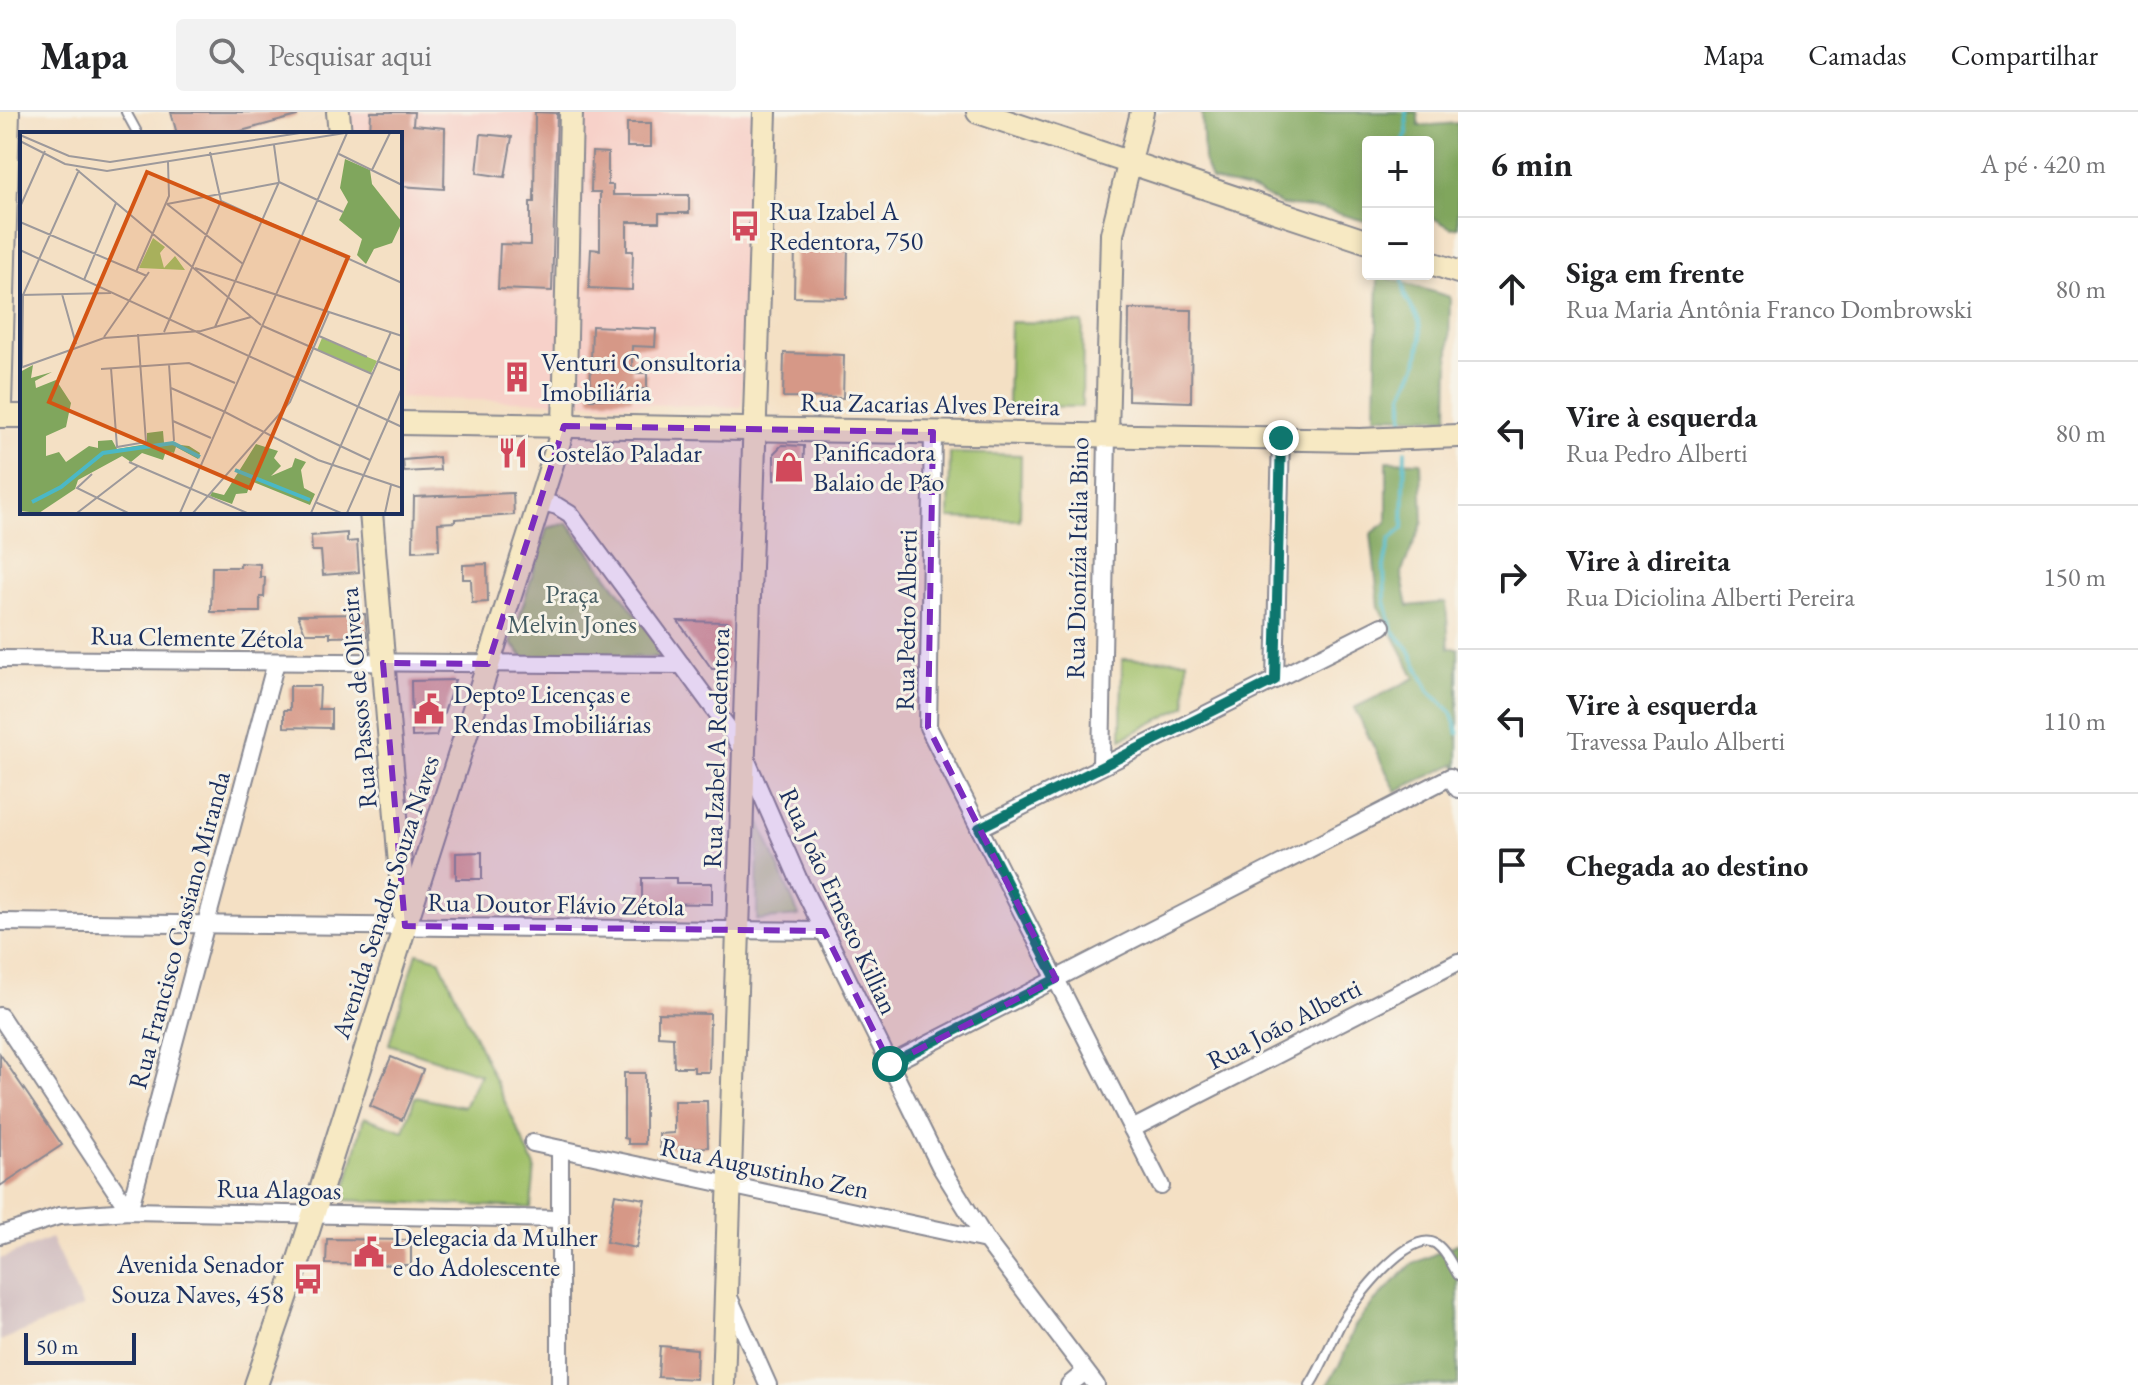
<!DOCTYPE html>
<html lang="pt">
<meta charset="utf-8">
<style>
body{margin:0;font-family:"EB Garamond",serif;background:#f2f2f2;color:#202124}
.controls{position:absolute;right:24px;top:24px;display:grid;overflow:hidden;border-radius:8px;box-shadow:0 4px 12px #0003}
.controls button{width:72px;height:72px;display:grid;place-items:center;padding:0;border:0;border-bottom:2px solid #e0e0e0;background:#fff;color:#202124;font:40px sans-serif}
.scale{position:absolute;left:24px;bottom:20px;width:112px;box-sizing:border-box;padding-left:8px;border:4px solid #1b2f5e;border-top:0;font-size:22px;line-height:28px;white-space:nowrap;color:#1b2f5e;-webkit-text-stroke:6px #f7f3e8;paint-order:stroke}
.stop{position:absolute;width:24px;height:24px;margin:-18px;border:6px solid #0f766e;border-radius:50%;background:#fff}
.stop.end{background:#0f766e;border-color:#fff;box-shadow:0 2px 8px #0008}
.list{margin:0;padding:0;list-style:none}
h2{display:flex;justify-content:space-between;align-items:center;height:104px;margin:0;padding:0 32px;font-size:34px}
h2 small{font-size:26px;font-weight:400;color:#757577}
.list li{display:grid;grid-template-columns:52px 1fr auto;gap:24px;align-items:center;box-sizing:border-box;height:144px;padding:0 32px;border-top:2px solid #e0e0e0}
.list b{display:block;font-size:30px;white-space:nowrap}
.list p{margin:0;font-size:26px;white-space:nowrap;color:#757577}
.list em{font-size:26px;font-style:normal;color:#757577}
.icon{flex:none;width:44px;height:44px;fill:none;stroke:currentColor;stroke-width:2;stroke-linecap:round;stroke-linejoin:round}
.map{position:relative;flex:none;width:1458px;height:1273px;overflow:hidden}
header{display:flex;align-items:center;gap:48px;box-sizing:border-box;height:112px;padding:0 40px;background:#fff;border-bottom:2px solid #e0e0e0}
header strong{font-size:38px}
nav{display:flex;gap:44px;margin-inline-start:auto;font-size:28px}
.search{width:560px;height:72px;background:#f2f2f2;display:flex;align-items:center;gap:20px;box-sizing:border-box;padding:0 28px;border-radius:8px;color:#757577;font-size:30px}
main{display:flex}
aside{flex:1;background:#fff}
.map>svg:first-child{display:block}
</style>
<header>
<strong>Mapa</strong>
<div class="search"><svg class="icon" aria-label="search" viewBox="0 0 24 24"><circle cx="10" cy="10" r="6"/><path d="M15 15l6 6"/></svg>Pesquisar aqui</div>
<nav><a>Mapa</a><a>Camadas</a><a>Compartilhar</a></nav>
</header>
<main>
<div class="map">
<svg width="1458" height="1273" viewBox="0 0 1458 1273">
<rect width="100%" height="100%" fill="#f7f3e8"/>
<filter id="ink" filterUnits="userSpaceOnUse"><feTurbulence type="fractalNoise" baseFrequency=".0125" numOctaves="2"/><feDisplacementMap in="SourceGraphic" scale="16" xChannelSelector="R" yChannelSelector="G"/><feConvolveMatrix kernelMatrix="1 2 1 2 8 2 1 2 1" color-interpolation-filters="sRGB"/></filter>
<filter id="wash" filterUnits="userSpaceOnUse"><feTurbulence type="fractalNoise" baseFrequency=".006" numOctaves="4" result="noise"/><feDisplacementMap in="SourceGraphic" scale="32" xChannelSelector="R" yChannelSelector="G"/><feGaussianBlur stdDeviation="1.8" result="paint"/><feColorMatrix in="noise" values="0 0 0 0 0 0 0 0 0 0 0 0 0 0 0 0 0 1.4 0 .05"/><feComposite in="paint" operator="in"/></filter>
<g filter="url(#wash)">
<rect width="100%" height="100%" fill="#f4e0c4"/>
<path fill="#f7d1c9" d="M330,0H753L742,295L400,286V22H332Z"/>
<path fill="#d2bfc1" d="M51,1126L83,1195L0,1229V1147Z"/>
<g fill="#a0c069" stroke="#5e7864" stroke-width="2">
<path d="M1010,210L1083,211L1082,295L1008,294Z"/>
<path d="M950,341L1021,343L1020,408L949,406Z"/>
<path d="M568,411L668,545L525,547L511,531L547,416Z"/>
<path d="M1122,547L1187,548L1186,594L1121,627Z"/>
<path d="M758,706L799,804L757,808Z"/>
<path d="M417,841L439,847L535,1055L531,1096L343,1088L364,1005L404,1019L415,985L464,995L480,962L389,932Z"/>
</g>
<g fill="#80a65d" stroke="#4e6a5e" stroke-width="2">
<path d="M1202,0H1417L1419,14L1458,11V115L1451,116L1428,103V30H1368V110L1322,97L1281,93L1256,79L1211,68L1204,49Z"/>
<path d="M1378,163L1450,185L1448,306L1375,304Z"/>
<path d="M1387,349L1421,350L1423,410L1401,461L1408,494L1446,490L1449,536H1458V656L1455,652L1396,679L1354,596L1415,566L1379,495L1371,422L1387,410Z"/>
<path d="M1458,1131V1273H1327L1341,1250L1355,1214L1374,1190L1411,1153Z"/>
</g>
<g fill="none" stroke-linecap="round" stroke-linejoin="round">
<g stroke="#4bb8c6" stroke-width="4">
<path d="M1403,30L1407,21L1406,0"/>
<path d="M1402,162L1405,184L1419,209L1421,226L1417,252L1403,282V313"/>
<path d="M1405,339L1403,416L1390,427L1384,454L1385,489L1392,518L1408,536L1430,580L1451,600L1458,621"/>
</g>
</g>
<g id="blocks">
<g fill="#d69887">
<path d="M171,0H297V4L230,22H177Z"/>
<path d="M371,0H414L413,13L445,16L444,77L400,74V22H370Z"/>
<path d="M535,0L557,1L552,179L498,177L500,132L530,133V90H534Z"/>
<rect x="627" y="11" width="24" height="24"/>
<path d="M481,22L512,25L505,65L477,61Z"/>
<path d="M592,40L608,41V73H613V83H689V101H659V110H627V139H633L632,178L589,176L591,137L600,138V80H591Z"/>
<path d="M795,132L848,133L847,186L794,185Z"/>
<path d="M1129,197L1192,198L1191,290L1128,288Z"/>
<path d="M592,214L656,217L655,235L632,234V261H647V277H632V287H590Z"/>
<path d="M784,241L844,243L843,286L783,285Z"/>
<path d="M782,333L804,334L803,368H774V341Z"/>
<path d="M439,345L440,358L404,360L403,348Z"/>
<path d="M513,381L514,403L455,407V410L438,411L439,438L413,439L414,385Z"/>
<path d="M347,421V430L357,429L359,460L323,463L321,439H312L311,424Z"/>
<path d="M240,451L260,452V465H265L264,485H260V500H211L212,455H240Z"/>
<path d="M487,452L488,490L472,491L471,467H463V453Z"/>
<path d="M365,502L367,524L330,525V521H305L298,503Z"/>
<path d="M678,509L729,510L728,557H712Z"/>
<path d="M455,568L436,624L412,625L411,569Z"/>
<path d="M290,574H320L319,597H331V616L284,615V598H290Z"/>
<path d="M482,740V767H456V741Z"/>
<path d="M642,766H676V771H712V792L642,791Z"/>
<path d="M658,901L710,902L709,960H694V955H674L673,925L658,924Z"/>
<path d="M0,942L62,1033L0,1074Z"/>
<path d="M391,945L423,958L402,1008L370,994Z"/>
<path d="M624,961H645V1032H628V1027L624,1026Z"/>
<path d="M674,989H707L708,1035L660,1036L659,1022L674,1021Z"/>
<path d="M615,1082L645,1087L636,1136L606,1130Z"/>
<path d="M327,1127L411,1128V1153L326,1152Z"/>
<path d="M660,1234L697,1237L696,1267L658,1265Z"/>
</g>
</g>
</g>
<g filter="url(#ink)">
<use href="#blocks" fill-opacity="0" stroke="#888891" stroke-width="2"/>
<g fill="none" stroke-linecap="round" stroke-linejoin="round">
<g stroke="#888891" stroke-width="12">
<g id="lane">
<path d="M126,0L138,22"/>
<path d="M1310,1273C1323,1253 1330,1232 1341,1211C1353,1190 1410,1115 1436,1132C1446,1139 1452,1153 1458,1163"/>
</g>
</g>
<g stroke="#888891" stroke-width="20">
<g id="street">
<path d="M933,320L928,615L1161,1074"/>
<path d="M540,389L557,394L570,402L732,621L744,642L798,766L940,1054L986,1128L1096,1273"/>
<path d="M0,547L682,553"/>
<path d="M1275,568L1281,326"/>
<path d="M1101,654L1107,323"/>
<path d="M979,716L1382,514"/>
<path d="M0,810L824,819"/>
<path d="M0,904L129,1099"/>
<path d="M890,952L1450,665L1458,677"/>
<path d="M1132,1017L1458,850"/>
<path d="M533,1031L986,1128"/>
<path d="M129,1099L276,550"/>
<path d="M0,1123L59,1104L129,1099L560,1107"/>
<path d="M728,1183L768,1273"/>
<path d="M560,1273V1037"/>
<path d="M1069,1273L1085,1260"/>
</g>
</g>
<g stroke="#888891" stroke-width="26">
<g id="secondary">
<path d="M338,0L340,22"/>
<path d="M978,0L1368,130"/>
<path d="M1428,150L1458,160"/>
<path d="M0,294L8,0"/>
<path d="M0,304H22"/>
<path d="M400,311L1360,328L1458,324"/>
<path d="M1107,323L1112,122L1142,0"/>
<path d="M371,400L404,801"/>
<path d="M256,1273L295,1160L564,314L571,0"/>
<path d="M723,1273L765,0"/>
</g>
</g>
<use href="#lane" stroke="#fff" stroke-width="8"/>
<use href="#street" stroke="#fff" stroke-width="16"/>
<use href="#secondary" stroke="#f7e9c3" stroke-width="22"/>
</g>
</g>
<g fill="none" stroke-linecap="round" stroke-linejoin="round" filter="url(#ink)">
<path stroke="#0f766e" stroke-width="10" d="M890,952L1056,867L979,716L1275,568L1281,326"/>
</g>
<path fill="#7b2cbf" fill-opacity="0.2" stroke="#7b2cbf" stroke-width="6" stroke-dasharray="16 10" stroke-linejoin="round" d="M564,314L933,320L928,615L1056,867L890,952L824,819L405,814L383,551L488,552Z"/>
<defs>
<g id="bus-bare" transform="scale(2.4)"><path d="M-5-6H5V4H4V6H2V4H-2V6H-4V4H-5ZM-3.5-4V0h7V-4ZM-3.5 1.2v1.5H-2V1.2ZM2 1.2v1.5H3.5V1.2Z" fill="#d1495b" stroke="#f7f3e8" stroke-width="2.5" paint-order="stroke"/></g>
<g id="building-bare" transform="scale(2.4)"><path d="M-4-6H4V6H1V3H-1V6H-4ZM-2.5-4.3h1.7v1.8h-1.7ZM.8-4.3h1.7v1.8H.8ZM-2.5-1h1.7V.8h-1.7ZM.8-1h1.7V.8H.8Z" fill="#d1495b" stroke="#f7f3e8" stroke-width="2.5" paint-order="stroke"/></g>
<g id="restaurant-bare" transform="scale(2.4)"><path d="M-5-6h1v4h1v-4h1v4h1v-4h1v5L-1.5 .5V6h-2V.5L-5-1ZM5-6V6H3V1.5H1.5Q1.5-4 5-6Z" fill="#d1495b" stroke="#f7f3e8" stroke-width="2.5" paint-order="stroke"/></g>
<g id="shop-bare" transform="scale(2.4)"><path d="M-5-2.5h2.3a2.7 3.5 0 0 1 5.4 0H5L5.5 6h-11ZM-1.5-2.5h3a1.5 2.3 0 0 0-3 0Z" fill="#d1495b" stroke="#f7f3e8" stroke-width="2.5" paint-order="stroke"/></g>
<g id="civic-bare" transform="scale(2.4)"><path d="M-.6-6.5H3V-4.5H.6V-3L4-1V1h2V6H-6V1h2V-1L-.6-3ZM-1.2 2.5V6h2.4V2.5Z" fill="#d1495b" stroke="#f7f3e8" stroke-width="2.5" paint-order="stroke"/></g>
</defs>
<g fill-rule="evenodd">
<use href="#bus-bare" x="745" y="114"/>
<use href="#building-bare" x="517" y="265"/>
<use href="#restaurant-bare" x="513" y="341"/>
<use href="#shop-bare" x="789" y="355"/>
<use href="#civic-bare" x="429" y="597"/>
<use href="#civic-bare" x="369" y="1140"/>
<use href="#bus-bare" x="308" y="1167"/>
</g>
<g text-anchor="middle" stroke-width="6" stroke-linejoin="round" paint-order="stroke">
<g font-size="26" fill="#1b2f5e" stroke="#f7f3e8" text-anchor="start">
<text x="769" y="108">Rua Izabel A<tspan x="769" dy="30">Redentora, 750</tspan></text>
<text x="541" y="259">Venturi Consultoria<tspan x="541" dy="30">Imobiliária</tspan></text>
<text x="813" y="349">Panificadora<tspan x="813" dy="30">Balaio de Pão</tspan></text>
<text x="537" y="350">Costelão Paladar</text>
<text x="453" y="591">Deptoº Licenças e<tspan x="453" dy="30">Rendas Imobiliárias</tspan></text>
<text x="393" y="1134">Delegacia da Mulher<tspan x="393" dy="30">e do Adolescente</tspan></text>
<text x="284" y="1161" text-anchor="end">Avenida Senador<tspan x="284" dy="30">Souza Naves, 458</tspan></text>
</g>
<g font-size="26" fill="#1b2f5e" stroke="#f7f3e8">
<text transform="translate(930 292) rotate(1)" y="9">Rua Zacarias Alves Pereira</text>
<text transform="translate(1077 446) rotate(-89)" y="9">Rua Dionízia Itália Bino</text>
<text transform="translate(906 508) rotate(-89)" y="9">Rua Pedro Alberti</text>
<text transform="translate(197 525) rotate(1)" y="9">Rua Clemente Zétola</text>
<text transform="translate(358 586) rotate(-95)" y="9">Rua Passos de Oliveira</text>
<text transform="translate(716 636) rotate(-88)" y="9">Rua Izabel A Redentora</text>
<text transform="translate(385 785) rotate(-72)" y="9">Avenida Senador Souza Naves</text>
<text transform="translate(839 789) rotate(65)" y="9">Rua João Ernesto Killian</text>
<text transform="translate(556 792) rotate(1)" y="9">Rua Doutor Flávio Zétola</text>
<text transform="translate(179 818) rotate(-75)" y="9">Rua Francisco Cassiano Miranda</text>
<text transform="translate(1284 912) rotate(-27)" y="9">Rua João Alberti</text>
<text transform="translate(765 1056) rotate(12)" y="9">Rua Augustinho Zen</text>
<text transform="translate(279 1077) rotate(1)" y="9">Rua Alagoas</text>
</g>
<g font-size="26" fill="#435a61" stroke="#f7f3e8">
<text x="572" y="491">Praça<tspan x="572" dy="30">Melvin Jones</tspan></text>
</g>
</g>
<g transform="translate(20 20)">
<rect width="382" height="382" fill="#f4e0c4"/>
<path d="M133,106L145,115L140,121L144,136L155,124L165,138L119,136ZM302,206L357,229L351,241L297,218Z" fill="#a0c069"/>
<path d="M325,27L350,38L352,52L382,90L372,111L354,117L346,132L337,123L342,107L319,88L328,70L320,56ZM13,233L11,246L32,240L15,249L16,256L36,248L51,271L46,295L26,304V324L39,320L46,330L69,314L78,316V309L92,308L97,317L127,312V301L143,299L144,311L169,314L180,321L178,327L156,315L154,321L146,319L143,328L122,321L111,330L102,324L58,348L55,357L19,381L0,379V240ZM236,312L258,319L254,326L261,334L251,344L272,335L275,326L286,330L281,338L284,356L295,362L290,373L231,349L227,361L216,362L212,372L190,364L192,360L204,363Z" fill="#80a65d"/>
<path fill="none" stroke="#4bb8c6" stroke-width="4" d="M215,338L290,368M12,370L41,355L83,321L153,311L180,325"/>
<path fill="none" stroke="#9d999b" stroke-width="2" d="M0,3L49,24L90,30L280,1M0,9L45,32L87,39L325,1M190,20L201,69L382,151M319,22L382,53M56,37L241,193M352,38L370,1M259,50L323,80M147,72L258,51M147,72L223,132M0,75L25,19M0,90L127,144M0,118L382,295M175,136L382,204M116,140L149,64L148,30M64,148L96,71M42,162L56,212M1,163L91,161M243,194L352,242M195,195L259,50L254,13M144,200L201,69M299,204L347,225M84,205L129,140M357,229L382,239M149,232L154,309M2,235L3,163L59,38M0,236L84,206L181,199L231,185M91,236L97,315L126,310L118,202M81,237L169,231L215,251M151,256L203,279M203,279L298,328L382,356M259,285L350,328M153,289L191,306M109,330L227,381M72,342L57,356L108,381M295,370L321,381M57,381L118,334M160,381L327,1M173,381L270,270L309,180M291,381L371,200M327,381L382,256M365,381L371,353"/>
<path fill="#d45514" fill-opacity="0.15" stroke="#d45514" stroke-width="4" d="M127,40L328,125L230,356L29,270Z"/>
<rect width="382" height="382" fill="none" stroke="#1b2f5e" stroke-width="4"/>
</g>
</svg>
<div class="controls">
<button>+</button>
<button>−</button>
</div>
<div class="scale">50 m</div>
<div class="stop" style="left:890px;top:952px"></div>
<div class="stop end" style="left:1281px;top:326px"></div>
</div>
<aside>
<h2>6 min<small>A pé · 420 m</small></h2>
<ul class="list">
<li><svg class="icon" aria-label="ahead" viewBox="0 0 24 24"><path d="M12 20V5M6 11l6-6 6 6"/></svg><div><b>Siga em frente</b><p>Rua Maria Antônia Franco Dombrowski</p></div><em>80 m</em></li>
<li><svg class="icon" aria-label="left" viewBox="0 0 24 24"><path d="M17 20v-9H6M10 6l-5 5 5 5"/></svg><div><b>Vire à esquerda</b><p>Rua Pedro Alberti</p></div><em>80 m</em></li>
<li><svg class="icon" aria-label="right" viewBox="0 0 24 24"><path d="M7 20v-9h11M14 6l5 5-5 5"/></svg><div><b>Vire à direita</b><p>Rua Diciolina Alberti Pereira</p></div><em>150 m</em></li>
<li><svg class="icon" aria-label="left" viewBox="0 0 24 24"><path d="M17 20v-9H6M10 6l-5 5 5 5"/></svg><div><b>Vire à esquerda</b><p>Travessa Paulo Alberti</p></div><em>110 m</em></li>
<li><svg class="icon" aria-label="arrive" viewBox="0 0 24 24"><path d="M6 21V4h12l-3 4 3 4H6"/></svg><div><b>Chegada ao destino</b></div></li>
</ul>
</aside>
</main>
